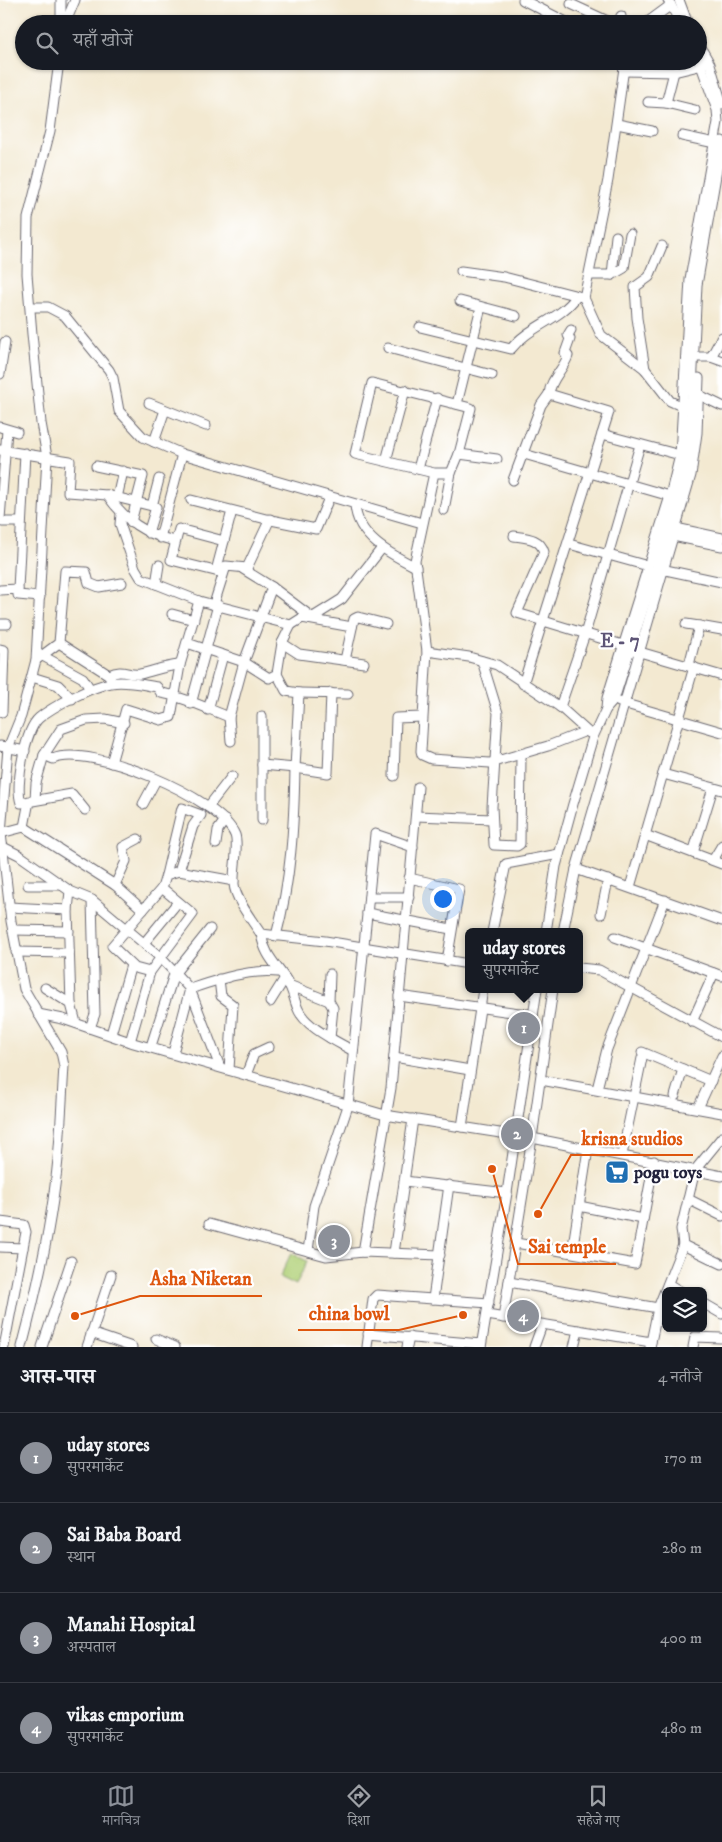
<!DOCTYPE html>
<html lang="hi">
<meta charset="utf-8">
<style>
body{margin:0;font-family:"IM FELL DW Pica","Noto Serif Devanagari",serif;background:#242831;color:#f1f3f6}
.controls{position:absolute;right:15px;bottom:15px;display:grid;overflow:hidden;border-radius:8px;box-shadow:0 1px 4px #0004}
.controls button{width:45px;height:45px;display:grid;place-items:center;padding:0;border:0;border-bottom:1px solid #363941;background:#171b24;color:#f1f3f6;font:25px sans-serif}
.you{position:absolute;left:442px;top:898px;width:18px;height:18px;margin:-12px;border:4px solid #fff;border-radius:50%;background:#1a73e8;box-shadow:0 0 0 8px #1a73e833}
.badge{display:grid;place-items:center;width:32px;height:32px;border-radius:50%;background:#8c9099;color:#fff;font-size:16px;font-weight:700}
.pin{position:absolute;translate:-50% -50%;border:2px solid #fff;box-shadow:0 1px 5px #0006}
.popup{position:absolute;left:465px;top:928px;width:118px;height:65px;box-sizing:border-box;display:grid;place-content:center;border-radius:8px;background:#171b24;filter:drop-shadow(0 1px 4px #0005);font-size:16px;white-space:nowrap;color:#9ea1a6}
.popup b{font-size:19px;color:#f1f3f6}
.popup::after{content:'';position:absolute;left:50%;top:100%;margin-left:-10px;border:10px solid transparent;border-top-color:#171b24}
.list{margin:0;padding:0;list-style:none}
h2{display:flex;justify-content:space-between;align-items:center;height:65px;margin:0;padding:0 20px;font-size:21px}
h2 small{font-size:16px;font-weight:400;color:#9ea1a6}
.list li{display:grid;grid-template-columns:32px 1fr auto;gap:15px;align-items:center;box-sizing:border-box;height:90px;padding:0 20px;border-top:1px solid #363941}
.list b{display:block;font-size:19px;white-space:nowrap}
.list p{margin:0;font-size:16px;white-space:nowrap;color:#9ea1a6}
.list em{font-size:16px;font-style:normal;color:#9ea1a6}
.icon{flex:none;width:28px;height:28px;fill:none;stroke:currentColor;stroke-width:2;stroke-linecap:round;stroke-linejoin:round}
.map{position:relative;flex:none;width:722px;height:1347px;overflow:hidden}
.search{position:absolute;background:#171b24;box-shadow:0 1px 4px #0004;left:15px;right:15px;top:15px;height:55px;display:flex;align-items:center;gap:12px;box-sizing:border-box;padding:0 18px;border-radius:28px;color:#9ea1a6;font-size:19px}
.sheet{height:425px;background:#171b24}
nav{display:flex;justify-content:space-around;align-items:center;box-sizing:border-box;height:70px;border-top:1px solid #363941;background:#171b24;font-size:14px;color:#9ea1a6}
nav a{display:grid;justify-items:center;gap:2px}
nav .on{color:#8c9099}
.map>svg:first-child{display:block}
</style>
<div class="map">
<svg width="722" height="1347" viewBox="0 0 722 1347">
<rect width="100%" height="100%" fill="#fff"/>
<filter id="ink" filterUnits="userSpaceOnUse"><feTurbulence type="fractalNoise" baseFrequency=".02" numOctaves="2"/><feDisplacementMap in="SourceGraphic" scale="10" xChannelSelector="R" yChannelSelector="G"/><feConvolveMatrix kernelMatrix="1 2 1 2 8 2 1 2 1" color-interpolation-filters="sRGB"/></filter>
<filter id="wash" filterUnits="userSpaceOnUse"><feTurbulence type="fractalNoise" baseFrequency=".0096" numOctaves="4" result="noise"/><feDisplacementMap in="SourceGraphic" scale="20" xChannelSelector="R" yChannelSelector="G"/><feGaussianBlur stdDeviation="1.12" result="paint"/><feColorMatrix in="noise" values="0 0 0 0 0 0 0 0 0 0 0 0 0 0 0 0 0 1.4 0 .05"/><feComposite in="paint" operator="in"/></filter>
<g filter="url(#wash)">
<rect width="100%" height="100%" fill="#f3e9d1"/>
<path fill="#b0d077" stroke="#697959" d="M291,1253L307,1261L296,1285L280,1277Z"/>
</g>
<g filter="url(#ink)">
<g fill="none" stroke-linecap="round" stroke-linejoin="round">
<g stroke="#6b6870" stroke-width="11">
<g id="minor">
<path d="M61,0V24"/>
<path d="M523,0L570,24"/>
<path d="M668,0L681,24"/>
<path d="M679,0L688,24"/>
<path d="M571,4L614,24"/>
<path d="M65,24L75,0"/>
<path d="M618,24L621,16"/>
<path d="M645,24L671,5"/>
<path d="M698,43L710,64L722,104"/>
<path d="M625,61L608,180L584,298L601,335L645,369L670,401L688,409"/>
<path d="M624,71L674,72L703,65"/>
<path d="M648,102L666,103L695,110"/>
<path d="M666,103L674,72"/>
<path d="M617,124L652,131"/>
<path d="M682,136L715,143"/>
<path d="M461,271L504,277L582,297"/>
<path d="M590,275H612L624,268L630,234"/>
<path d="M612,275L616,236"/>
<path d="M460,301L516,316"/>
<path d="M31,307H48L65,316L109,370L113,378L119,411L143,437L182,454L422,523"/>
<path d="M420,327L511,349C529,326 560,320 577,296"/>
<path d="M388,348L492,375"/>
<path d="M688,357H711L722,361"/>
<path d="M711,357L722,337"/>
<path d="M645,369L637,318L635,287L649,277L662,246"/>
<path d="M0,374L5,342"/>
<path d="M695,393L722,406"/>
<path d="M549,394C550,380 563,370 568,356L565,353L570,339L568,335L571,330"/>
<path d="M149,403L206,426"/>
<path d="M457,404L481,307"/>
<path d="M0,427L17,432"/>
<path d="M7,430L0,519L2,522H21"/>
<path d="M602,434L680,455"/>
<path d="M154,442L165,410"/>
<path d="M0,450L70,461L68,492L107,495L156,507L148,533"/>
<path d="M459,454L497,459"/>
<path d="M524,454L670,496"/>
<path d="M386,461L405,390"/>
<path d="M96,466L143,476L131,522"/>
<path d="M418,469L437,398"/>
<path d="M434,473L355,454L372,383L471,408L459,454L451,473H434L415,561L427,651L421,751L422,755L431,759L490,763L548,746L586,731"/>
<path d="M513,480L541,405L549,394L609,412L523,684"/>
<path d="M107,495C126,521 144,534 175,541"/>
<path d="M117,498L123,471"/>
<path d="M191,500L266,519L316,529L329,498"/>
<path d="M355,505C357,537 390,554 416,567"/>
<path d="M152,506L159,479"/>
<path d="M444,510L451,473"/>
<path d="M121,514L120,524L135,568L141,578L199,601L291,625L302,618L352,627"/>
<path d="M671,527L722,538"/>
<path d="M668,535L722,546"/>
<path d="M514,536C527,538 540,538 544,552L517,613L623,645"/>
<path d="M160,538L182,454"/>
<path d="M569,544L648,566"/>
<path d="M243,569L272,587"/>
<path d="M661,569L722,582"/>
<path d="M216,571L232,511"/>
<path d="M223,573L171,560L179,529L224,541"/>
<path d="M156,584L159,565"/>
<path d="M18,589L25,453"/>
<path d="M0,590L18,589V595L40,597"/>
<path d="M214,604L226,566L247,568L270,519"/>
<path d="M172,614L194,620"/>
<path d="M310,619L342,599L382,548"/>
<path d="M0,624H7"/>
<path d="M686,624L699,626"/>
<path d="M59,643L109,675L111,680"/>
<path d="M187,643L244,662L269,678L277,674L282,643L291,625"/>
<path d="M282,643L299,654L364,663"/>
<path d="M0,649L4,650L2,712"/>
<path d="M633,650L722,676"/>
<path d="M427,651L469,657L497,665L560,707L589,733"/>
<path d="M41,655L83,678L90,689"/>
<path d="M36,660L59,643L65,571L86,572L89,583L99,587L122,583"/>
<path d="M345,660L354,619L358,617L386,624"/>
<path d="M482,661L498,713L492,807L494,845L517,846L520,844L521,755"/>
<path d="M689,665L699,626L722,630"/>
<path d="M109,675C123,668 128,676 140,674C154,671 165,666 180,665"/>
<path d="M32,677L58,685L72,699"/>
<path d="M299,693L348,694"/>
<path d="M619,702L722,732"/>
<path d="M191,704L218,605"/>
<path d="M560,707L585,634L640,445"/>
<path d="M606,709L607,698L670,496L680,455L690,279L718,122L717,110L698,57"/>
<path d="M208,710L223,655"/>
<path d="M231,741L229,717L244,662L272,587L313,618"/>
<path d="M0,746L25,751"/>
<path d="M44,755L53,759C90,743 219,797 235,835C239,845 233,871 234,884C235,899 253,922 261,934L325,941L469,964"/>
<path d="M111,763L126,709L161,720L171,717L180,665L199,601"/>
<path d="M262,765L295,768L299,693L286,691L277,674"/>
<path d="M663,774L722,790"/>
<path d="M394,776L396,718L422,717"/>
<path d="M35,800L36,783L44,755L61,729L86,720L105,719L124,723"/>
<path d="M143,804L156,780"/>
<path d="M208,807L232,776"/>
<path d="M85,810L72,794L21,803C15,786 25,730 39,718C53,706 93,686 111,683C126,680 143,685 157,687L161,693C182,696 208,709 229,717"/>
<path d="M416,816L492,819"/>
<path d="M262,820V716"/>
<path d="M24,827L29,801"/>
<path d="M1,833L24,827L115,885L143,910"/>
<path d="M645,835L722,864"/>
<path d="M216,844L218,830L225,820"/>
<path d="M3,847L19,855L70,891L92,900L160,957L190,989L220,1067"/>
<path d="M693,853L713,788"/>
<path d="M713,860L722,845"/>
<path d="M576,869L722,921"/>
<path d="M166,875L182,808L201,815L193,826L179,871"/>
<path d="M409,878L459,889L447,961"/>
<path d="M28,885H61"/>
<path d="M115,885L126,861L123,847L138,839"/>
<path d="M630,887L694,667"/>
<path d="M70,891L68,910L71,1004"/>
<path d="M369,897H409"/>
<path d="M9,907L68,910"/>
<path d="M367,913L451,929"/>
<path d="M601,914L608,880"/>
<path d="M13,930L69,931"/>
<path d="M492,932L506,864L559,854"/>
<path d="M546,932L556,866L573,804L593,737L606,709L614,700L656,568L686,464L691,410L697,285L722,141"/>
<path d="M563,932L576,869L691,475L697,433L699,378"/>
<path d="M261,934C265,956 275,963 287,981C293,990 294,1000 298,1009C305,1027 338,1042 353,1051"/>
<path d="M276,936C291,880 294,825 295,768L328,773L331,693"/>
<path d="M615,937L722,976"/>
<path d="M145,942L178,902"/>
<path d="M16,952L69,953"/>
<path d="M579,968L599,970L722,1037"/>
<path d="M150,972L135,968L112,946L162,888L166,875L179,871L234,881"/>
<path d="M219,979L221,996L233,1005L229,1070"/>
<path d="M289,985L329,1001"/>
<path d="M45,988L71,1004L76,1023"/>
<path d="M399,996L533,1015"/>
<path d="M270,1002L285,978"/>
<path d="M38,1014L63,1019L130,1042L385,1115L532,1138L722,1176"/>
<path d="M692,1022L714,973"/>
<path d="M90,1028L95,1014L92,900"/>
<path d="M111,1034L131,965"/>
<path d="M330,1038L333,1008L329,1001L330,974"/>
<path d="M130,1042L150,972L193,914L162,888"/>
<path d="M151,1046L174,974L210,929"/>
<path d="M642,1052L711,1081"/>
<path d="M173,1053L190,989C220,979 248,969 279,972"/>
<path d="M394,1057L470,1070"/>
<path d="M246,1075L254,1054L269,1047"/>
<path d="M541,1080L722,1113"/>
<path d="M597,1089L607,1049L665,900"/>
<path d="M675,1096L683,1069"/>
<path d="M698,1108L722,1056"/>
<path d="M462,1127L483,989"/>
<path d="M622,1155L642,1058"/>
<path d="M404,1181L507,1193"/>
<path d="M688,1199L722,1216"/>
<path d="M579,1206L643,1219"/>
<path d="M0,1222L24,1225L26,1232L4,1347"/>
<path d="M209,1224L326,1256L363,1252L440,1255"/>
<path d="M516,1243L635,1264L654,1161"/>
<path d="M683,1245L722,1264"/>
<path d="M0,1247L23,1248"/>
<path d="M308,1251L314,1206L348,1106L375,834L413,847"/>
<path d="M363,1252L391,1088L418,787"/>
<path d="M572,1252L588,1149"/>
<path d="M394,1253L413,1119"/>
<path d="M509,1282L658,1308"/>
<path d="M668,1284L680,1291"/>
<path d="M433,1299L449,1185"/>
<path d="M703,1303L722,1314"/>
<path d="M487,1315L651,1342"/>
<path d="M503,1318L532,1138L553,989"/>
<path d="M91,1333L132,1347"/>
<path d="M368,1334L481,1344"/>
<path d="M156,1339L175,1347"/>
<path d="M22,1347C38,1286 52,1222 58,1159C61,1128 62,1097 64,1066L61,1052L24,989L11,921L1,833L8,748L21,716L36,660L47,457L41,423L32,334L27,274L28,218L50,131L59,61"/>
<path d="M42,1347L71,1261"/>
<path d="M87,1347L111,1275"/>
<path d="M367,1347L373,1299L377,1295L489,1303"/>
<path d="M407,1347L409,1337"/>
<path d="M481,1347L507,1193L537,989"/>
<path d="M534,1347L542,1325"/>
<path d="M574,1347L578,1330"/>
<path d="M650,1347L658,1308L683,1245L681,1229L695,1170L722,1137"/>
<path d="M693,1347L695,1337L721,1338"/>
</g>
</g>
<use href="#minor" stroke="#fff" stroke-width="9"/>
</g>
</g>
<defs>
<g id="supermarket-square" transform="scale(1.25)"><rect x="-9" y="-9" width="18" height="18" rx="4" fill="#1f6fb2" stroke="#fff"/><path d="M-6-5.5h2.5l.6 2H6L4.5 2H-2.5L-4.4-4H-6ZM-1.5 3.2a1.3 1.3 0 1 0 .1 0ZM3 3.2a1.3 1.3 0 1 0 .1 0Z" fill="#fff"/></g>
</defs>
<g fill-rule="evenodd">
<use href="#supermarket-square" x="617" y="1172"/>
</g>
<g text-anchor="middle" stroke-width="4.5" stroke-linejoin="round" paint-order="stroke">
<g font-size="18" font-weight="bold" fill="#22223b" stroke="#fff" text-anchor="start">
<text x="634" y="1178">pogu toys</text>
</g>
<g font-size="19" font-weight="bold" fill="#5d5476" stroke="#fff">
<text x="620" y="647">E - 7</text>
</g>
</g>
<path fill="none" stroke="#de560e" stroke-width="2" d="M538 1214L571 1155H693M492 1169L518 1264H616M75 1316L140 1296H262M463 1315L399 1330H298"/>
<g fill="#de560e" stroke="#fff" stroke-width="2">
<circle cx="538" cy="1214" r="5"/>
<circle cx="492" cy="1169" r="5"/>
<circle cx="75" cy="1316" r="5"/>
<circle cx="463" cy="1315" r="5"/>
</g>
<g font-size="19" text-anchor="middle" font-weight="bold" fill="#de560e" stroke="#fff" stroke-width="4.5" stroke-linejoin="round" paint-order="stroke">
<text x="632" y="1145">krisna studios</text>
<text x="567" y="1253">Sai temple</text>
<text x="201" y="1285">Asha Niketan</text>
<text x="349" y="1320">china bowl</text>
</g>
</svg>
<div class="controls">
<button><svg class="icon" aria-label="layers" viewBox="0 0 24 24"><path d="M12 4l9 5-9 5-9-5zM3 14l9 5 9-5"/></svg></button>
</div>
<div class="you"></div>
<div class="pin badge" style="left:524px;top:1028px">1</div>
<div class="popup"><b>uday stores</b>सुपरमार्केट</div>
<div class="pin badge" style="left:517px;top:1134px">2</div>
<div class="pin badge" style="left:334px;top:1241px">3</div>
<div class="pin badge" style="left:523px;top:1316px">4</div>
<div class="search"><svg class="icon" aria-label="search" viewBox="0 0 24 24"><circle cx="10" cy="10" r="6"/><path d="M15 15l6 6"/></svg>यहाँ खोजें</div>
</div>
<section class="sheet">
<h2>आस-पास<small>4 नतीजे</small></h2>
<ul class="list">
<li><span class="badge">1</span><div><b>uday stores</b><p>सुपरमार्केट</p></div><em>170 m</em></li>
<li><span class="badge">2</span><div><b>Sai Baba Board</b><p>स्थान</p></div><em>280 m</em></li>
<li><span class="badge">3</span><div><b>Manahi Hospital</b><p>अस्पताल</p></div><em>400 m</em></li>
<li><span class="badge">4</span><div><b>vikas emporium</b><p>सुपरमार्केट</p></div><em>480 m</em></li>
</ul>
</section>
<nav>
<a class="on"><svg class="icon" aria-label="map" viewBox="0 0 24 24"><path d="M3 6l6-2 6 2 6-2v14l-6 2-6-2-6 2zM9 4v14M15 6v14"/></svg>मानचित्र</a>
<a><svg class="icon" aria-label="directions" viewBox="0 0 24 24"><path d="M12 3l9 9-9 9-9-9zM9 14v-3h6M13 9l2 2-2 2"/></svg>दिशा</a>
<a><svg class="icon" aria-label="saved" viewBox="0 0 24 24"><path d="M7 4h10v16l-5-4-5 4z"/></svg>सहेजे गए</a>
</nav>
